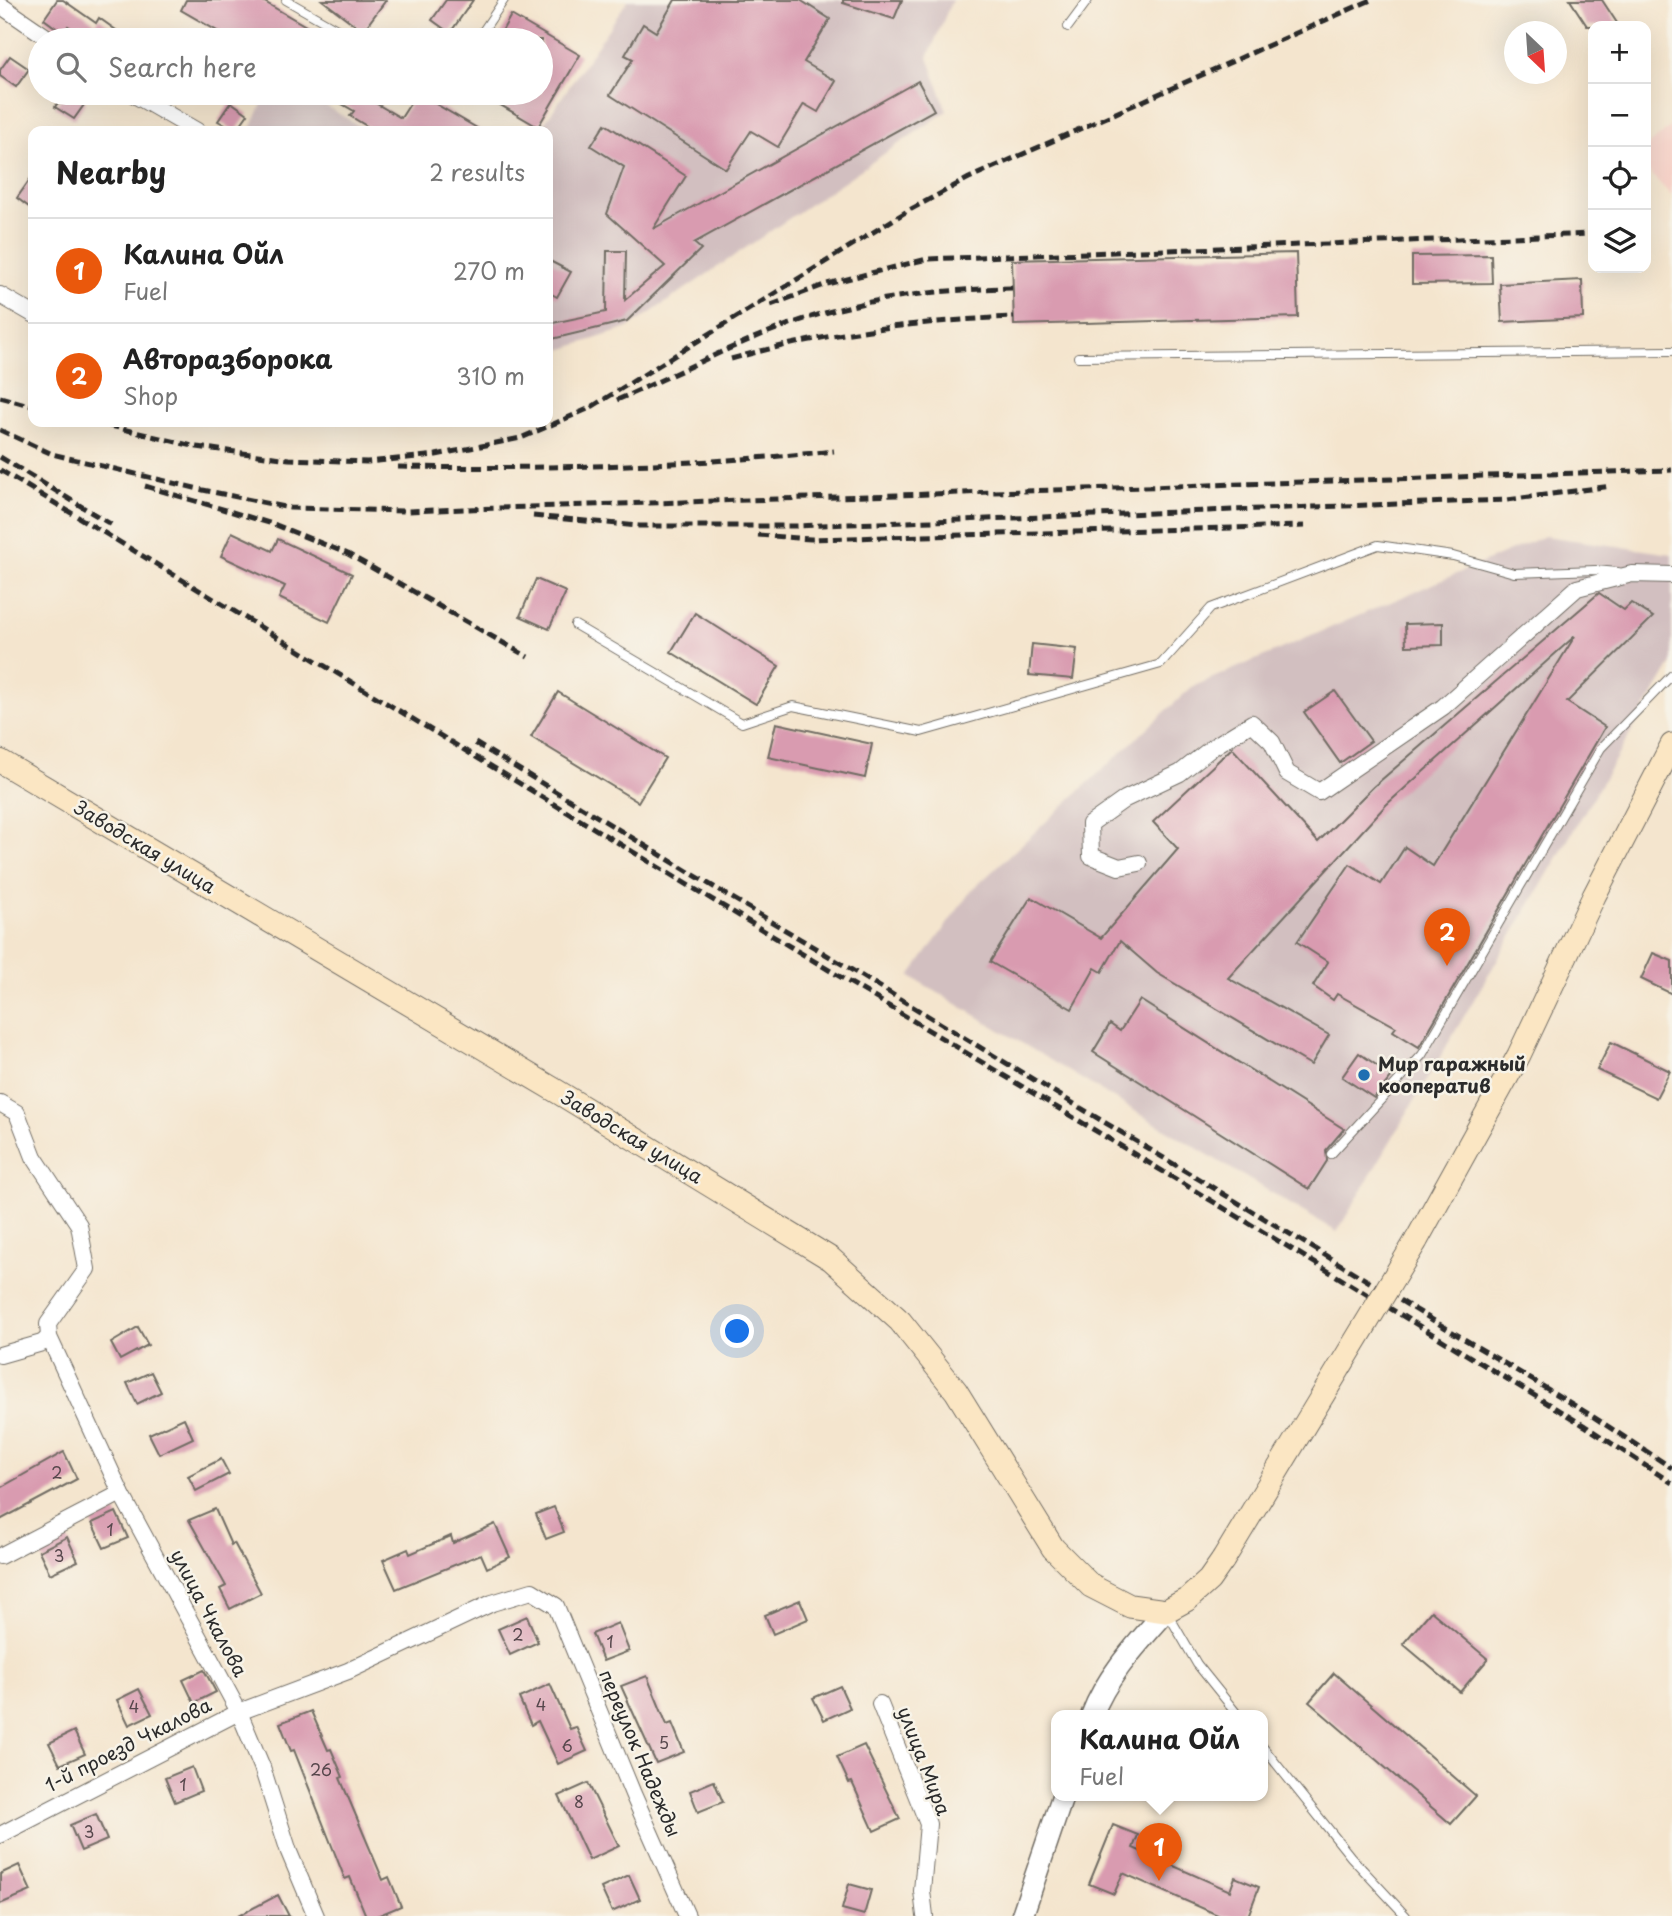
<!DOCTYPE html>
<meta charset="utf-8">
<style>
body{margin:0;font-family:"Playpen Sans",sans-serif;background:#f2f2f2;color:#222}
.controls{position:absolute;right:21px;top:21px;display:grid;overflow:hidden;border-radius:14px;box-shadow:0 7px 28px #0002}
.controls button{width:63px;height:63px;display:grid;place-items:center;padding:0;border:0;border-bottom:2px solid #e0e0e0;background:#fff;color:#222;font:35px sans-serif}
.compass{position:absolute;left:1504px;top:21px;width:63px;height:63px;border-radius:50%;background:#fff;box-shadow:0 7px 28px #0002;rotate:155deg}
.you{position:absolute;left:738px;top:1332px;width:24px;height:24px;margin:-18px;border:5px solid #fff;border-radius:50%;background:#1a73e8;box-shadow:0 0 0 10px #1a73e833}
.badge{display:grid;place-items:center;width:46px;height:46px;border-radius:50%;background:#ea580c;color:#fff;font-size:23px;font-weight:700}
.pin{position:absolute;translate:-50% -58px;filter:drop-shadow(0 2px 4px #0008)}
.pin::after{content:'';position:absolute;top:37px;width:24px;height:21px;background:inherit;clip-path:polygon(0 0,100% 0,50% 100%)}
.popup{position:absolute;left:1051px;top:1710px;width:217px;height:91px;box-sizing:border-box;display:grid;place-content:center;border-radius:14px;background:#fff;filter:drop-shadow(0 2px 5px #0005);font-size:23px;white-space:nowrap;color:#767676}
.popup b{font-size:26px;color:#222}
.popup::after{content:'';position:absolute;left:50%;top:100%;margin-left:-14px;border:14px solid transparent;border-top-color:#fff}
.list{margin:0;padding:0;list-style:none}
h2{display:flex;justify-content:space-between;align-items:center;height:91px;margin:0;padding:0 28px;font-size:30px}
h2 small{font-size:23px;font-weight:400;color:#767676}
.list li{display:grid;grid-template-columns:46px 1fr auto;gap:21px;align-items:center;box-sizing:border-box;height:105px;padding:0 28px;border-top:2px solid #e0e0e0}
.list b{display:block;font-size:26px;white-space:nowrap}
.list p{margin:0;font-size:23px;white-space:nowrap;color:#767676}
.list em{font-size:23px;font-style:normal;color:#767676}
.icon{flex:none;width:38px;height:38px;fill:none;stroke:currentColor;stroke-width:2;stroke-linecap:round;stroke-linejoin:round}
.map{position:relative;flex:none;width:1672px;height:1916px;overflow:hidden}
.search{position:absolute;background:#fff;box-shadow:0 7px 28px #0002;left:28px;top:28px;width:525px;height:77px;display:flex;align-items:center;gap:18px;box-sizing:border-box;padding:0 24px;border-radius:38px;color:#767676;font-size:26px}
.panel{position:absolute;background:#fff;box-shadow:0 7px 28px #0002;left:28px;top:126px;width:525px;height:301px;border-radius:14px}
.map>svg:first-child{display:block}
</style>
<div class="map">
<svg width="1672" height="1916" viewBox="0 0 1672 1916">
<rect width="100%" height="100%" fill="#f7f3e8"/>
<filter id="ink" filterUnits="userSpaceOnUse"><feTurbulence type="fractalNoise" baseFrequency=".0143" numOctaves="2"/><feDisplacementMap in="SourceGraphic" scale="14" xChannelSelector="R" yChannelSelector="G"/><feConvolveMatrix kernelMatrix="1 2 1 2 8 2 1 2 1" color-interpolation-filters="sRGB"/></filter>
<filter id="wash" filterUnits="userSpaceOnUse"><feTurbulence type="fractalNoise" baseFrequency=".00686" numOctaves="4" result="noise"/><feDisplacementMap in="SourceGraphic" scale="28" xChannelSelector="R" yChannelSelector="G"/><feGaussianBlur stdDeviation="1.57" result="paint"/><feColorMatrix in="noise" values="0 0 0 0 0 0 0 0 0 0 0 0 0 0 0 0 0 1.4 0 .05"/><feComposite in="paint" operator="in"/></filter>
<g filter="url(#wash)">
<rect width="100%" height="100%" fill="#f4e5ce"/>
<path fill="#f7d1c7" d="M1672,126V196L1646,169V147Z"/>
<g fill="#d2bfc0">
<path d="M628,0H952L928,57L947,111L628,328L548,354V131H539Z"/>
<path d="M267,93H304L368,131H250Z"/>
<path d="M1545,536L1672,554V663L1337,1232L910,976L971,891L1192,687Z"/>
</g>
<g id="blocks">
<g fill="#d99bb0">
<path d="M57,0H63L96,23L99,18L130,40H88L68,26L63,33L44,19Z"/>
<path d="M186,0H261L330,40H233L181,10Z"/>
<path d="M322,0H386L363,31Z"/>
<path d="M446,0H473L450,33L432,20Z"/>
<path d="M675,0H800L830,19L804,62L836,81L818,112L804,104L778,147L751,131L726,169L610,95L633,59L625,55L643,24L656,32Z"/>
<path d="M843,0H902L894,19L843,3Z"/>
<path d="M1570,0H1602L1619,26H1587Z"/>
<path d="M511,15L580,55L538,127L480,93H541V40H497Z"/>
<path d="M10,56L29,69L16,87L0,76V70Z"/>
<path d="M918,81L934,110L694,243L701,249L627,321L548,340V324L606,312L607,251H626L625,300L665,266L607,214L624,167L591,146L605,124L686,176L653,229Z"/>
<path d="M65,93H73L86,102L74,119L55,107Z"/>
<path d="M323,93H358L401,118L417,93L482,131H375L350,116L354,111Z"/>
<path d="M231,102L248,114L236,131L218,121Z"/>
<path d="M33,175V210L17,198Z"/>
<path d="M1296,253L1298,317L1014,325L1012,260Z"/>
<path d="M1491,255L1492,283L1412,284V256Z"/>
<path d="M548,260L571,272L557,297L548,292Z"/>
<path d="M1582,280L1583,318L1502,322L1500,284Z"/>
<path d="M232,532L272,551L278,539L352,574L329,622L279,598L285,586L221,556Z"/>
<path d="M536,579L566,592L549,629L520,616Z"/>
<path d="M1599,593L1624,610L1631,603L1653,617L1567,702L1605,727L1419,1047L1393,1031L1396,1027L1337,994L1333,1000L1313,986L1328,962L1297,942L1350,864L1381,884L1405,847L1433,866L1575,636L1386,805L1228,978L1329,1035L1311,1065L1157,973L1120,941L1102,972L1095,968L1072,1009L990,962L1031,897L1101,938L1178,849L1153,822L1232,748L1318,842L1373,787Z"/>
<path d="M695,613L779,666L756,704L671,652Z"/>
<path d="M1443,623V645L1406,646L1405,624Z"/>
<path d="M1032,644L1077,649L1073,679L1029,675Z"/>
<path d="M1335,691L1371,741L1340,763L1304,712Z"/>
<path d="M558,692L665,758L638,802L531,737Z"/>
<path d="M776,723L872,744L865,778L768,757Z"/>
<path d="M1653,953L1672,961V994L1641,979Z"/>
<path d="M1140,1000L1344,1129L1326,1150L1327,1161L1309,1189L1093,1052L1110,1024L1120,1031Z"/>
<path d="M1611,1042L1670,1071L1656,1098L1597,1070Z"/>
<path d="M1359,1053L1392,1076L1374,1098L1342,1077Z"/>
<path d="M138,1327L148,1345L120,1360L111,1343Z"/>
<path d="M151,1372L161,1392L137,1404L127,1383Z"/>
<path d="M184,1418L193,1438L159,1454L149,1434Z"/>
<path d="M64,1452L77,1479L0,1520V1488Z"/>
<path d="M221,1459L229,1474L196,1491L188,1476Z"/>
<path d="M554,1507L564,1532L546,1539L536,1514Z"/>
<path d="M215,1509L231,1545L234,1543L261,1593L230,1609L220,1589L226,1586L189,1520Z"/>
<path d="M116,1512L128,1538L104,1548L92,1523Z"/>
<path d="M495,1524L510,1557L487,1568L481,1554L396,1589L383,1560L408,1549L410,1554L451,1536L453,1543Z"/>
<path d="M67,1537L78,1561L50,1574L39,1551Z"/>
<path d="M800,1600L808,1619L773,1634L765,1615Z"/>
<path d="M1431,1611L1488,1659L1460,1692L1403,1644Z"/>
<path d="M527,1616L538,1642L510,1655L498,1629Z"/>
<path d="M618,1623L629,1651L603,1661L592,1634Z"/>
<path d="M204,1670L216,1692L194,1703L183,1680Z"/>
<path d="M1334,1673L1476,1796L1451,1824L1309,1702Z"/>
<path d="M647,1676L667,1725L672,1723L684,1752L656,1763L621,1686Z"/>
<path d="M550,1684L570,1729L576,1727L587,1751L558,1764L538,1721L531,1725L519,1698Z"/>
<path d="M840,1686L850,1708L824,1720L813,1698Z"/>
<path d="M139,1689L152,1714L129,1725L117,1700Z"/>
<path d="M311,1711L328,1750L331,1749L343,1777L340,1778L383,1880L389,1877L401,1906L377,1916H366L350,1877L345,1879L294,1750L291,1751L280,1723Z"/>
<path d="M74,1731L85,1754L60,1765L49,1743Z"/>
<path d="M864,1745L900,1819L874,1831L852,1782L849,1783L837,1757Z"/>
<path d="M192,1767L201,1791L175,1802L165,1778Z"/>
<path d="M714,1781L723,1802L698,1812L690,1791Z"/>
<path d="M588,1783L619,1846L589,1860L559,1796Z"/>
<path d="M96,1814L107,1840L81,1851L70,1825Z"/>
<path d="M1113,1825L1138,1835L1133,1848L1230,1891L1235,1877L1259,1887L1248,1916H1220L1123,1873L1114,1894L1089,1884Z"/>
<path d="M19,1865L31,1891L0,1904V1874Z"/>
<path d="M629,1875L640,1899L612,1912L601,1888Z"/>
<path d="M849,1884L871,1890L864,1915L842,1909Z"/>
<path d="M278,1895L289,1916H238Z"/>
</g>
</g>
</g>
<g filter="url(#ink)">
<use href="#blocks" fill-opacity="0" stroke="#716c64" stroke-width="2"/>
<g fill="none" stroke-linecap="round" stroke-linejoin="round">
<g stroke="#716c64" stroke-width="10">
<g id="service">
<path d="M286,0L356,40"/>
<path d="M1068,27L1088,0"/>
<path d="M477,40L504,0"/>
<path d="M1078,357L1672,351"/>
<path d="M575,625L742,723L793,706L921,732L1161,664L1211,608L1378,545L1453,556L1514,573L1595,570L1618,572"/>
<path d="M1331,1154L1422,1055L1601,748L1672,675"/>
<path d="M1168,1614L1197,1664L1238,1715"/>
<path d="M1262,1746L1351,1857L1406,1916"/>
</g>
</g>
<g stroke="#716c64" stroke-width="18">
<g id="minor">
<path d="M0,5L51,40"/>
<path d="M131,93L197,131"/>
<path d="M0,295L33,314"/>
<path d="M1139,863L1119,867L1091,856L1090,824L1125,799L1180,773L1213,747L1252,723L1272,742L1287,773L1319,792L1443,707L1577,588L1632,574L1672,575"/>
<path d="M0,1103L17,1113L34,1157L79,1225L87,1269L48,1324L49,1337L121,1493L239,1712L262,1767L289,1852L316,1916"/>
<path d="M0,1355L42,1343L49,1337"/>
<path d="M0,1556L121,1493"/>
<path d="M880,1704L928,1824L922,1891L925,1916"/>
<path d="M0,1835L239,1712L348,1671L492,1603L532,1591L556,1606L633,1794L687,1916"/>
</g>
</g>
<g stroke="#716c64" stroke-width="24">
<g id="tertiary">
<path d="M1092,1715C1107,1675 1139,1642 1166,1611"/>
<path d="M1022,1916L1063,1795"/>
</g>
</g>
<g stroke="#716c64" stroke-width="25">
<g id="secondary">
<path d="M0,761L558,1092L831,1259L900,1321L956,1391L1053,1548L1091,1586L1130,1606L1166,1611L1188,1599L1209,1580L1223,1560"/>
<path d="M1416,1241L1519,1055L1594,896L1672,745"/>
</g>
</g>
<use href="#service" stroke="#fff" stroke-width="8"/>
<use href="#minor" stroke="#fff" stroke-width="16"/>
<use href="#tertiary" stroke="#fff" stroke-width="21"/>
<use href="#secondary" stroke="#fbe6c3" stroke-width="23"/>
<g stroke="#2b2b2b" stroke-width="5" stroke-dasharray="10 5" stroke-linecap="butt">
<path d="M771,305L827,284L927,259L1593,234"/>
<path d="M731,359C823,333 918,321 1014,317"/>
<path d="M0,397L33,406"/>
<path d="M617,400C686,370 755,332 828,312C889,295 950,289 1013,288"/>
<path d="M94,422L197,447L289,459L367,462L436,455L521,438L590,408L904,213L969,178L1371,0"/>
<path d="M0,430L52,454L203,490L290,508L405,511L1672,470"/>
<path d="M0,457L112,525"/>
<path d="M398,467C544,469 689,466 834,451"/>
<path d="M0,470L1585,1426L1672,1483"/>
<path d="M145,486L276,525L348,554L528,657"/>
<path d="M533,516L639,526H795L1507,500L1611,486"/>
<path d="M758,535L811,539L1305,526"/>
<path d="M475,743L1592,1416L1672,1468"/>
</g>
<g stroke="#716c64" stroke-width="25" stroke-linecap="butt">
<path id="secondary-bridge" d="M1223,1560L1416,1241"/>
</g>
<use href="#secondary-bridge" stroke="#fbe6c3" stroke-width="23"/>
</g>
</g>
<circle fill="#1f6fb2" stroke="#f7f3e8" stroke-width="2.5" cx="1364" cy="1075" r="7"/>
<g text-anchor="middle" stroke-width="5" stroke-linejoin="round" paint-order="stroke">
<g font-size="16" fill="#56474c">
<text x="57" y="1479">2</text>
<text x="110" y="1536">1</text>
<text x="59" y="1562">3</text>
<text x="518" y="1641">2</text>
<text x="610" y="1648">1</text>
<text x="541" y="1711">4</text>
<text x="134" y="1713">4</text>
<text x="664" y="1749">5</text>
<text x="567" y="1752">6</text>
<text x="321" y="1776">26</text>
<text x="183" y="1791">1</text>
<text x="579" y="1808">8</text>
<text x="89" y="1838">3</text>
</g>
<g font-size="19" fill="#2b2b2b" stroke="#f7f3e8">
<text transform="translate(145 847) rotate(31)" y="7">Заводская улица</text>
<text transform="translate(632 1137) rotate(31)" y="7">Заводская улица</text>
<text transform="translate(209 1613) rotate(62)" y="7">улица Чкалова</text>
<text transform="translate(128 1745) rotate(-27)" y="7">1-й проезд Чкалова</text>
<text transform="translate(640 1753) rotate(67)" y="7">переулок Надежды</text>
<text transform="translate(924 1761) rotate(69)" y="7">улица Мира</text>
</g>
<g font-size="19" font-weight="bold" fill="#2b2b2b" stroke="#f7f3e8" text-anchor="start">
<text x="1378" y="1071">Мир гаражный<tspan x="1378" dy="22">кооператив</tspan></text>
</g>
</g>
</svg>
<div class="controls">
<button>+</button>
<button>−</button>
<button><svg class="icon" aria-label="locate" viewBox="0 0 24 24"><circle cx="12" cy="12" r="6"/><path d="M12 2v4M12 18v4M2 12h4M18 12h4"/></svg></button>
<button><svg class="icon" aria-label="layers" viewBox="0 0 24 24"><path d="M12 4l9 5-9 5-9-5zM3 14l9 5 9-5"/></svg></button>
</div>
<svg class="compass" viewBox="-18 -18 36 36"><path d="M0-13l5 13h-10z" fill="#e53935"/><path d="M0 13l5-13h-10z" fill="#767676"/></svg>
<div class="you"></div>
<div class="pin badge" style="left:1159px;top:1881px">1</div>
<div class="popup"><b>Калина Ойл</b>Fuel</div>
<div class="pin badge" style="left:1447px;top:966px">2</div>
<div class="search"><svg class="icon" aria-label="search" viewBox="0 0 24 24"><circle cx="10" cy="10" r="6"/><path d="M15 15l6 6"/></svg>Search here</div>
<section class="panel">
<h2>Nearby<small>2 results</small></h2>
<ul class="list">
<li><span class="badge">1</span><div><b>Калина Ойл</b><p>Fuel</p></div><em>270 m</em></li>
<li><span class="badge">2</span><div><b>Авторазборока</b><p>Shop</p></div><em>310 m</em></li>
</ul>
</section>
</div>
